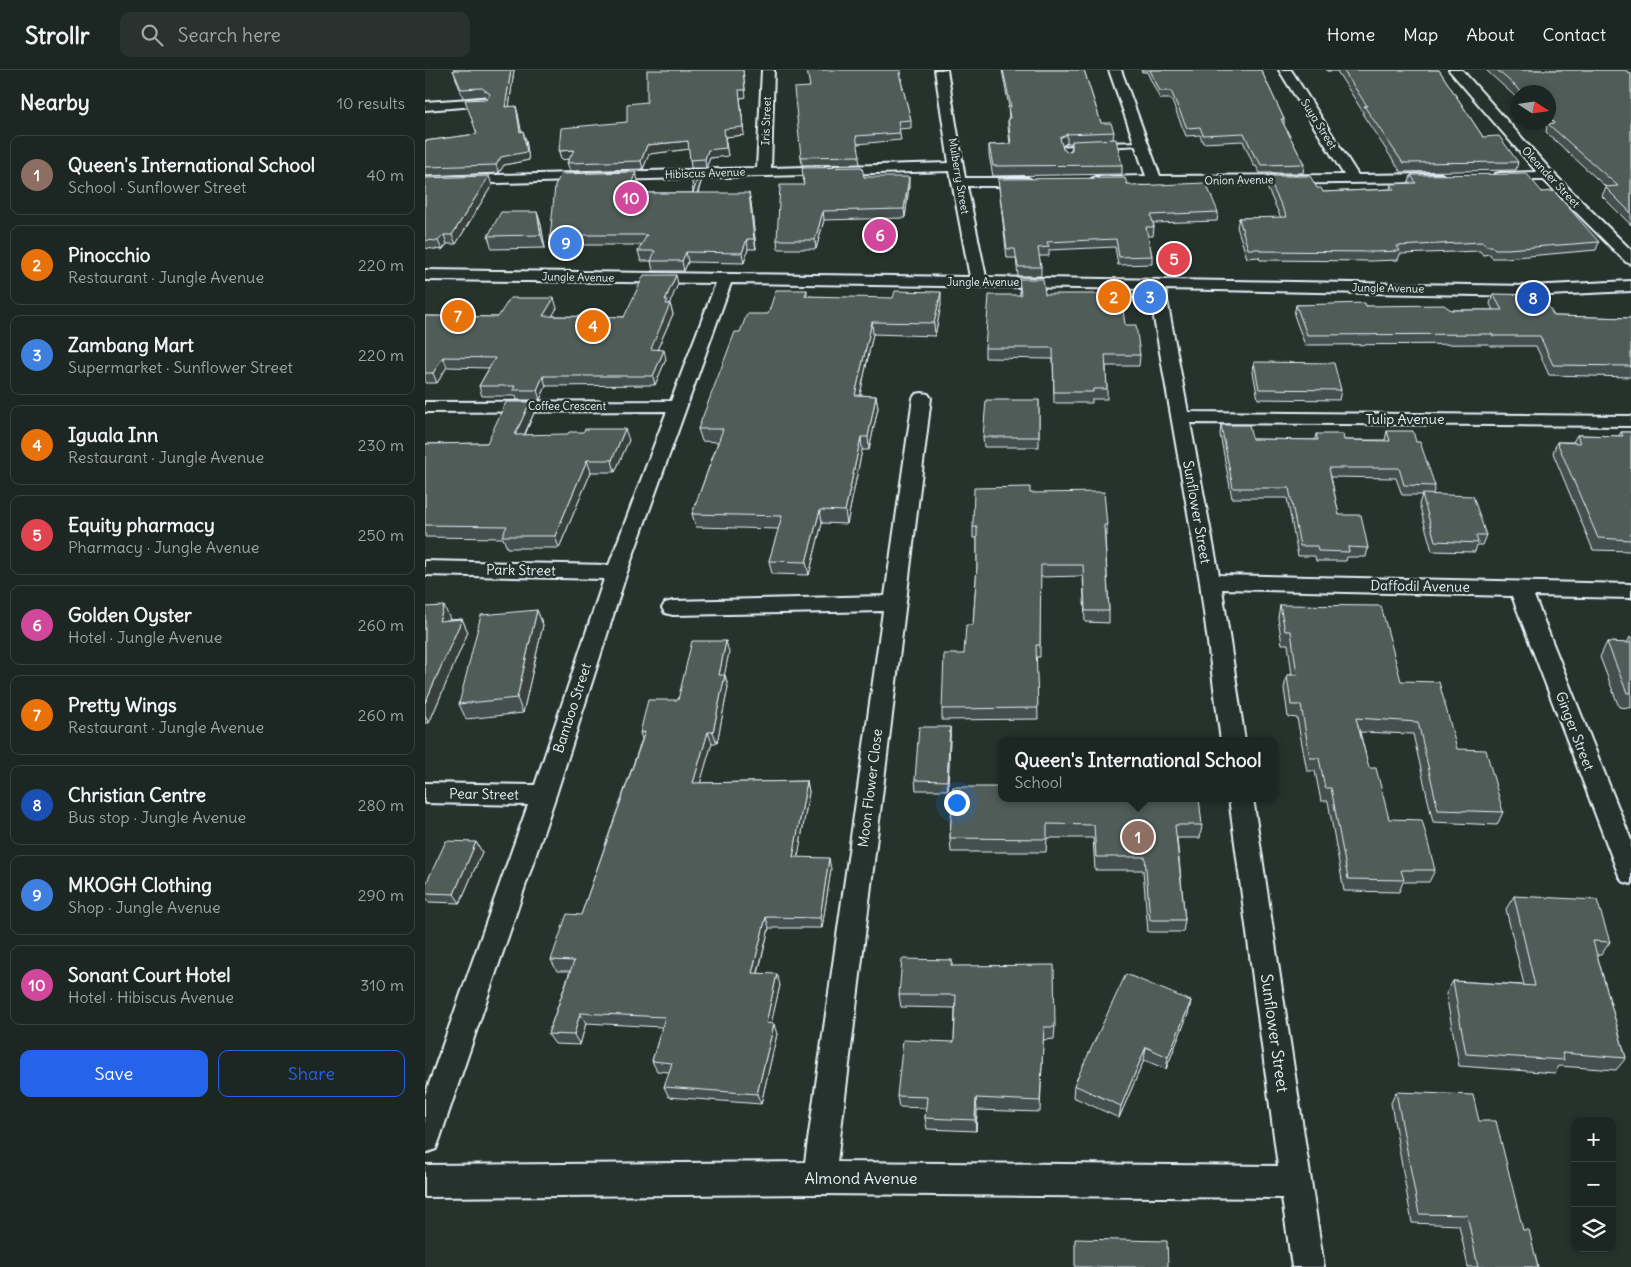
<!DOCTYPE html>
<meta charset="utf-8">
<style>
body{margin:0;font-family:Delius,sans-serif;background:#29322f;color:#f1f3f6}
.controls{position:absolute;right:15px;bottom:15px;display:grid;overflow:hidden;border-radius:10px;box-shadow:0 2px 8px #0003}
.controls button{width:45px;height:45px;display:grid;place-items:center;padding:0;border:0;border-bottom:1px solid #3a4340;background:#1c2622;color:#f1f3f6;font:25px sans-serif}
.compass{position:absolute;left:1086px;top:15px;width:45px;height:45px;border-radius:50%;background:#1c2622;box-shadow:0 2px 8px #0003;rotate:102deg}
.you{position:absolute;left:531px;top:732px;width:18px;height:18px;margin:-12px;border:4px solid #fff;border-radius:50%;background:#1a73e8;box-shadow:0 0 0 8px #1a73e833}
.badge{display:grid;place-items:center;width:32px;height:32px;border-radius:50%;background:#2563eb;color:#fff;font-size:16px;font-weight:700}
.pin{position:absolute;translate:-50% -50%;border:2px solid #fff;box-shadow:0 1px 5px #0006}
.popup{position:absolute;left:573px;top:667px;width:280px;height:65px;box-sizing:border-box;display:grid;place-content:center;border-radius:10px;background:#1c2622;filter:drop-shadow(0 1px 4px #0005);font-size:16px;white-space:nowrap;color:#a0a5a5}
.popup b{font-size:19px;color:#f1f3f6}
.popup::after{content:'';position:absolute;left:50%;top:100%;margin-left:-10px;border:10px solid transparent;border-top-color:#1c2622}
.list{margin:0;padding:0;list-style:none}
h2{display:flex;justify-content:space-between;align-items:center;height:65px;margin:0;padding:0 20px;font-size:21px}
h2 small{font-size:16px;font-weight:400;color:#a0a5a5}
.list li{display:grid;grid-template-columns:32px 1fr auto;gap:15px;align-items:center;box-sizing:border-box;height:80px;margin:0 10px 10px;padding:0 10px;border:1px solid #3a4340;border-radius:10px}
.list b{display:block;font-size:19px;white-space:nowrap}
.list p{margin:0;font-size:16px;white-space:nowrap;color:#a0a5a5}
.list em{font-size:16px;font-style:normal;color:#a0a5a5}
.actions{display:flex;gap:10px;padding:15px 20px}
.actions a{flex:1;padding:11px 0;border:1px solid #2563eb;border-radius:10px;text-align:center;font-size:18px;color:#2563eb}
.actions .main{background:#2563eb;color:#fff}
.icon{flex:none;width:28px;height:28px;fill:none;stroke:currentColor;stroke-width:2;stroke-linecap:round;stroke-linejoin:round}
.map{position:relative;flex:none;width:1206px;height:1197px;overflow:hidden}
header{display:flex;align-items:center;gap:30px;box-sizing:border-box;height:70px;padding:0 25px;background:#1c2622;border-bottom:1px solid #3a4340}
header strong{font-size:24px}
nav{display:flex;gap:28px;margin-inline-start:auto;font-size:18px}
.search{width:350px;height:45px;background:#29322f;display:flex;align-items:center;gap:12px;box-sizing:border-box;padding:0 18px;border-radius:10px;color:#a0a5a5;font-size:19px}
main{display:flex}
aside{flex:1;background:#1c2622}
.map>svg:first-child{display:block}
</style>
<header>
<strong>Strollr</strong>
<div class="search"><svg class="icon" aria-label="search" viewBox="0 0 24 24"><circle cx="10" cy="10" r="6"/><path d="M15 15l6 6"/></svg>Search here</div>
<nav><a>Home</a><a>Map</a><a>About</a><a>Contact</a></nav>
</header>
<main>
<aside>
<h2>Nearby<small>10 results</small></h2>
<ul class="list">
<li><span class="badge" style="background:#8d6e63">1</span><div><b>Queen's International School</b><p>School · Sunflower Street</p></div><em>40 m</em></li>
<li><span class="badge" style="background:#e8710a">2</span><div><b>Pinocchio</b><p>Restaurant · Jungle Avenue</p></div><em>220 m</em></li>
<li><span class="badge" style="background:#3f7fe0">3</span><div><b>Zambang Mart</b><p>Supermarket · Sunflower Street</p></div><em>220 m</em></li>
<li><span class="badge" style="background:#e8710a">4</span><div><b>Iguala Inn</b><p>Restaurant · Jungle Avenue</p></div><em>230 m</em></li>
<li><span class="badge" style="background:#e0444e">5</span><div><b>Equity pharmacy</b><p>Pharmacy · Jungle Avenue</p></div><em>250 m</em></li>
<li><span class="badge" style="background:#d1479c">6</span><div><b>Golden Oyster</b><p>Hotel · Jungle Avenue</p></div><em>260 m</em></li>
<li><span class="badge" style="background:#e8710a">7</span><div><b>Pretty Wings</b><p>Restaurant · Jungle Avenue</p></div><em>260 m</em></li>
<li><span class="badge" style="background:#1a4fb4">8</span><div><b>Christian Centre</b><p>Bus stop · Jungle Avenue</p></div><em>280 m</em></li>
<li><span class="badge" style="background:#3f7fe0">9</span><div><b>MKOGH Clothing</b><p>Shop · Jungle Avenue</p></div><em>290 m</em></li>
<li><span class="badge" style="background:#d1479c">10</span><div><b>Sonant Court Hotel</b><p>Hotel · Hibiscus Avenue</p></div><em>310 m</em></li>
</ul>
<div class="actions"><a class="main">Save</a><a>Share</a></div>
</aside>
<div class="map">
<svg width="1206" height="1197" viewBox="0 0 1206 1197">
<rect width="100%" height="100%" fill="#26332d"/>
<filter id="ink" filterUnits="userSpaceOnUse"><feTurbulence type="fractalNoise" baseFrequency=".02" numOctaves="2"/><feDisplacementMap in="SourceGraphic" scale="10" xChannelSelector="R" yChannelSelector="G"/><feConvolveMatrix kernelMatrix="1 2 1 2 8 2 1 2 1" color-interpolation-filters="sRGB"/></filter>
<g filter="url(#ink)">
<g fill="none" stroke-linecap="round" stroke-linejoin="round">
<g stroke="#e8f1f8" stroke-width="4">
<g id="service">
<path d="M716,72L719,74L718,75L678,77L675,75L678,73Z"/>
<path d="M662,74L665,76L664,77L644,80L646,88L643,90L640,88L638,77Z"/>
</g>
</g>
<g stroke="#e8f1f8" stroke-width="4">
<g id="minor">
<path d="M337,0H349L346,98L524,93L510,0H522L540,108H603L610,112L603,116H542L561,207L1103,216L1206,211V221L1103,226L740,219L763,342L1206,346V356L765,353L794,505L1206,514V528L1109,526L1206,770V814L1197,811L1193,803L1087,526L797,519L820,671H796L775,512L724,219L306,213L202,502L131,725L15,1068L11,1079L0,1083V1025L103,735L0,733V713L110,715L179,509L0,505V491L184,495L242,341L0,342V332L246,331L291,213L0,210V200L545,207L525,101L0,115V107L332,98Z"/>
<path d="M684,0H696L735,106L919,105L854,0H866L933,105L1016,104L1023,108L1016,112L730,115L665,114L663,111L670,107L721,106Z"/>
<path d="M1024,0H1037L1128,103L1206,180V194L1201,192L1119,110H1070L1068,107L1070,104L1075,103L1112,102Z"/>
<path d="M60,28L66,32L64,35L0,40V32Z"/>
<path d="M497,323L503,324L506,328L412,1092L853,1096L804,728H828L899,1197H867L857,1128L394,1124L0,1127V1095L380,1092L458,541L248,545L240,543L237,538L240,533L248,531L460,526L488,328L491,324Z"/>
</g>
</g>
<use href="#service" fill="#26332d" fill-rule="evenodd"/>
<use href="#minor" fill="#26332d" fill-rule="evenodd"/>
</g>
<g fill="#454f4d" stroke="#e8f1f8" fill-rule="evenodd">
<path d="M28,0H89L84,37L93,44L96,62L101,70L104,90L79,95L74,103L0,106V71L52,64L62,28L60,26L38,28Z"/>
<path d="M577,0H659L676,53L689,62L688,69L697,95V104L568,106L564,85V75L585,74L583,57V48H584L583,37H584ZM642,73H647L646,80L642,82L638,79V76Z"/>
<path d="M716,0H836L859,49V55L879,94L878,103H835L831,96H829L818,71L778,73L775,65L761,66L746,29H735L722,2H717Z"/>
<path d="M902,0H1014L1058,67L1093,92L1091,100L976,102L938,45V42L912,1H902Z"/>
<path d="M1061,0H1200L1204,3H1206V155L1177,126L1181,117L1121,62L1122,57L1117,52H1124V22H1094V30Z"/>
<path d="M476,3L477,11H476L486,50V58L474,59L476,70L432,74L435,94L377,95L376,87L384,17Z"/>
<path d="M321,27L315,28L319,65L300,67L303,86L285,88L281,98H266L264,79L224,84L218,99L145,101L142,93L144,89L136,90L134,81L202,52L222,32Z"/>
<path d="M275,101L277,109L273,123L326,132L331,179H323L319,193L263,192L259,201H228L226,191H216L213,181L217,175H151L149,178H128L125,168L213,111L208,123H268Z"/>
<path d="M986,105L1117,122L1174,172L1171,180L1080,188H1067L1065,184L1058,185L1055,181L975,184L973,190L946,191L835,190L834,187L822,188L812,157L814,148H856L841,115L842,106L892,118L898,122L965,119L966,114L984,113Z"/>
<path d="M439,107L484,116L480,148L399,150L391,179H353L352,170L379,115Z"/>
<path d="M0,108L67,115L31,174H22L17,180L0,178Z"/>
<path d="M573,109L702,114L793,142L792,151L728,153L729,157L728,166H723L727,186V194L693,195L690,177L624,180V186H614L616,197V206H593L591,188H582L574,118Z"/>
<path d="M112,142L116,155L120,178L67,179L63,166Z"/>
<path d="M594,209L620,224L700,255L715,285L714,296H681L682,319V329H667V333H629L628,289L560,288V278L595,225Z"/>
<path d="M253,214L244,234H245L248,244L232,280L241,289L230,315L121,316L115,330H92L91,326H57L54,316L64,298L22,297L12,313H0V246L73,247L132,238L127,246L199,247Z"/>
<path d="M382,220V226L516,235L510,266L448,264L435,325L451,326L453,338L444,380H437L422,454L397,453L384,505L347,504L344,491L354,459L271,457L267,444L293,372L277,371L273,359L315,262Z"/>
<path d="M1068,224L1129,246L1206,248V307L1124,305L1111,276H1065L1064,274L880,275L869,245L871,235L941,236L1026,240H1068L1065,234Z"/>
<path d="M829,292L916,320L914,330L833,329L828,302Z"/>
<path d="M614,330V377H559L558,367Z"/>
<path d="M109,343L100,365L204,370L190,402H166L134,478H82L78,468L0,467V374L62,373Z"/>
<path d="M796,355L827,369L890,370L891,364L919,370H960L962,361L991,372L1010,416L1008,424L1061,465L1057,475H1052L1050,482L1007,481L994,434L997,425H977L971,408L906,407L914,445L943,478L941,487H922L921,491H891L890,486H873L862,428H807L795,364Z"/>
<path d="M1196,362H1206V481L1168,480L1128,383L1132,372H1148L1152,365L1194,366Z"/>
<path d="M605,423L682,455V466H680L684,541V553L660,552L658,506L615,507V587H611L613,649L517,650V639L539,584L548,555L552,496V468H548V457Z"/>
<path d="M855,535L976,611L1032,679L1078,742L1072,755L1008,752L988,664L935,662L944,698L964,749L1010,800L1004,812H978L974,822L919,821L903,731H896L890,701H882L872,648L863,647L859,618L862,605H867L863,574H857L853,548Z"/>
<path d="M0,537L25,549V550L37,549L43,562L4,653H0Z"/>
<path d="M112,540L118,555L98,643L41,649L34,634Z"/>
<path d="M1205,567L1206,568V638L1194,637L1175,587L1182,572L1202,573Z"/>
<path d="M304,582L299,605H300L303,617L292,673H287L275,713L382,711L384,722L373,787L406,799L397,858H344L333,904L355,915L346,953L352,964L336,1034L244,1027L239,1017L244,1002L232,1001L227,991L237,957L161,953L155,975L130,974L123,964L145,901H132L126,890L156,845L217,669L215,663L253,630Z"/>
<path d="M525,657V667L523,720H491L490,710Z"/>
<path d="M528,717L777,755L775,768H752L760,850L758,862H723L718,800H670L668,768H622L621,782H526L525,768Z"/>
<path d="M51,772L57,782L35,833L3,832L0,827V816Z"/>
<path d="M1089,826L1185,872L1176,885H1172L1201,988L1191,1000L1134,996L1130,1003L1034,996L1021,924L1028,911L1099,915L1081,839Z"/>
<path d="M527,890V896L630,957L629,969L618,970L615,1042L552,1040L551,1061L502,1059L500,1048L501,1038L474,1037L472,1026L529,972L530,938L476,937L474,925Z"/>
<path d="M766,931L763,944L741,999L719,990L694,1048L648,1027L649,1015Z"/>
<path d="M971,1022L1054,1051L1113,1197H1043L1034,1155L987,1153L966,1033Z"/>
</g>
<g fill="#38403e" stroke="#e8f1f8">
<path d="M86,0H89L83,45L80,37Z"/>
<path d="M318,0L321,27L315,28L319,65L300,67L303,86L285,88L281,98L280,89L283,80L299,59L314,20Z"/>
<path d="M91,36L93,44L98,70L95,62Z"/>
<path d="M98,61L101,70L104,90L79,95L74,103L71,95L76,87Z"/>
<path d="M642,64V73L635,77V68Z"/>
<path d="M263,71L265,79L224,84L218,99L216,91L222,75Z"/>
<path d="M149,80L151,88L136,90L134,81Z"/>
<path d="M275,101L277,109L269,132L268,123Z"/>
<path d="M211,102L213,111L204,133L202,123Z"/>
<path d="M64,106L67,115L31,174L27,165Z"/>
<path d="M484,107V116L480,148L479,139Z"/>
<path d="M324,123L326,132L331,179L329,169Z"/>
<path d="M398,141L399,150L391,179L390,170Z"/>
<path d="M112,142L116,155L120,178L116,165Z"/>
<path d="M19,165L22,174L17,180L13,171Z"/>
<path d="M148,165L151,175L149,178L146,168Z"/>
<path d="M322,169L323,179L319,193L317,183Z"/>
<path d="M261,182L263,192L259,201L257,191Z"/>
<path d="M251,205L253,214L244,235L245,234L248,244L228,289L226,279L240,230Z"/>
<path d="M516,222V235L510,266L509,253Z"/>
<path d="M129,228L132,238L122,255L118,246Z"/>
<path d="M447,252L448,264L432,338L430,325Z"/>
<path d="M239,280L241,289L230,315L228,306Z"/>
<path d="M18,287L22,297L12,313L8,303Z"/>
<path d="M118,306L121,316L115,330L112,320Z"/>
<path d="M451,326L453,338L444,380L443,367Z"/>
<path d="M105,332L109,343L94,376L90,365Z"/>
<path d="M200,359L204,370L190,402L187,390Z"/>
<path d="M436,367L437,380L422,454L420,441Z"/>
<path d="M162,390L166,402L134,478L130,466Z"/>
<path d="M395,440L397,453L384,505L381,492Z"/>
<path d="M19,536L25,549L21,564L14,551Z"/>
<path d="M112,540L118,555L98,643L92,628Z"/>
<path d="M37,549L43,562L4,653L0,646V633Z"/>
<path d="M301,571L304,582L297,617L294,605Z"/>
<path d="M300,605L303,617L292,673L288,662Z"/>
<path d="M525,657V667L523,720L522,711Z"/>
<path d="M283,662L287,673L272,724L268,713Z"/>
<path d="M382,711L384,722L371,798L368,787Z"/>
<path d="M51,772L57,782L35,833L29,824Z"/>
<path d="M404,788L406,799L397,858L395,848Z"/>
<path d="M341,847L344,858L330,914L327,903Z"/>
<path d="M352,904L355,915L344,963L341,953Z"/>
<path d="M766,931L763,944L741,999L743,987Z"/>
<path d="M155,943L161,953L155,975L149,965Z"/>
<path d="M349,954L352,964L336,1034L332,1024Z"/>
<path d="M721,977L719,990L694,1048L696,1036Z"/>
<path d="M551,1028L552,1040L551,1061L550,1050Z"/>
</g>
<g fill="#505c59" stroke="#e8f1f8">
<path d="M28,0H86L80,37L91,36L95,62L98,61L102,82L76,87L71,95L0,97V71L52,64L40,30L62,29L65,24L57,18L36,19Z"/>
<path d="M222,0H318L320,20H314L318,57L299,59L301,78L283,80L280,89L265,90L263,71L222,75L216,91L142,93L149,80L134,81L136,58L202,52V34L222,32Z"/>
<path d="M382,0H476V3H474L486,50L473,51L475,63L431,66L435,86L376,87L369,18L385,17Z"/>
<path d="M578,0H659L676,53H686L689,62L642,64L635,68L638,79L642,82L647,80V71L691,69L697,95L568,96L564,75L586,74L583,48H585L583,37H586Z"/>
<path d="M725,0H836L859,49H856L879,94L836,95L832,87H830L819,63L778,65L775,57L762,58L746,21H735Z"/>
<path d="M918,0H1014L1058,67L1074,66L1093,92L978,93L939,36H942Z"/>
<path d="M1072,0H1200L1204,3L1206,4V143L1180,117L1193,116L1123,54L1130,53L1124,47V22H1097Z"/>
<path d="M437,97L439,107H484L479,139L398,141L390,170H352L355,115H379L377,98Z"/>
<path d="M266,101H275L268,123Z"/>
<path d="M211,102L202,123H324L329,169H322L317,183L261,182L257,191H226L230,181H213L222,165H148L146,168H125L130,116L136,104Z"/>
<path d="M1102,104L1117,122L1129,121L1174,172L1083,179H1070L1067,176H1061L1058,172L972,176L975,181L948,182L836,181L835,179H823L814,148L862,147L842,106H885L892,118H896L898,122L969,119L966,114L991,113L986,105Z"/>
<path d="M64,106L27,165H19L13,171L0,170V108Z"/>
<path d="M700,108L702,114H706L707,116L781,113L793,142L726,145L729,157H721L727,186L694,187L691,169L622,172L624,177L613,178L616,197H593L590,179H582L573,109Z"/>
<path d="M76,142H112L116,165L63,166Z"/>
<path d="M219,205H251L240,230H243L241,234H245L226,279L239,280L228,306H118L112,320H88L90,316H54L70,288L18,287L8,303H0V246L73,247L85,228H129L118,246L199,247Z"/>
<path d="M594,209H618L620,224H696L700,255H711L715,285H680L682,319H668V322H629L628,278H560L564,225H596Z"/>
<path d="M351,220H382L380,226L468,228L470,221L516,222L509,253L447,252L430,325L451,326L443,367H436L420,441L395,440L381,492L344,491L357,446L267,444L298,359H273L310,262H315L322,244H343Z"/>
<path d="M1068,224L1117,225L1129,246L1206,248V296L1128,295L1115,266H1068L1067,264L882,265L871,235L940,233L941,236L1019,235L1026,240H1077Z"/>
<path d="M829,292L909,293L916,320L834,319Z"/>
<path d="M561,330H614V367H558Z"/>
<path d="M81,332H105L90,365L143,364L144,362H158L160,359H200L187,390H162L130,466H77L82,456L0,455V374L62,373Z"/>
<path d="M796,355H824L827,369L893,370L891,364H918L919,370L965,371L962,361H988L991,372H995L1010,416L979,415L974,398H904L914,445H936L943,478L923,477L924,482L893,481L892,476H875L864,418H808Z"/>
<path d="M1196,362H1206V470L1173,468L1132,372L1155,373L1152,365L1198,366Z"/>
<path d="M605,417V423L679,422L682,455H679L684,541H660L658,495H616L615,575H611L613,638L517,639L519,584H539L541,555H548L552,496V457H548L549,418Z"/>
<path d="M997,424L1048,426L1061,465H1051L1053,473L1010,471Z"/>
<path d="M855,535L956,536L976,611L1014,612L1032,679L1061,680L1078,742L1013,740L993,652L931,648L944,698H951L964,749L997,750L1010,800H976L979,810L923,809L906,718H900L894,688H885L876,635H866L862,605H872L866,561H860Z"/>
<path d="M19,536L14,551L37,549L0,633V537Z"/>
<path d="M112,540L92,628L34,634L56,545Z"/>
<path d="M267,571H301L294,605H300L288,662H283L268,713L382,711L368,787L404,788L395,848L341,847L327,903L352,904L341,953L349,954L332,1024L239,1017L247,993L227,991L240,947L155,943L149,965L123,964L149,891L126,890L142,844L156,845L220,662L215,663L223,630H253Z"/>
<path d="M1182,572L1206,573V623H1202Z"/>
<path d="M494,657H525L522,711L490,710Z"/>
<path d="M528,717H577V728H774L777,755H750L760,850H725L720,787H671L669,755L622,754V769L525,768Z"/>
<path d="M21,771L51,772L29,824L0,823V816Z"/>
<path d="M1089,826L1172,830L1185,872L1168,871L1201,988L1137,983L1139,990L1041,984L1028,911L1110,916Z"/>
<path d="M477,889L527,890L526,896L629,895L630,957H619L615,1031L551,1028L550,1050L500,1048L502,1027L472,1026L478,970L529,972L531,925H474Z"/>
<path d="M701,904L766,931L743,987L721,977L696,1036L649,1015Z"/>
<path d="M971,1022L1048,1025L1054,1051H1071L1098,1160H1104L1113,1197H1053L1042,1145L994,1144Z"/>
<path d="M650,1169L742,1171L743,1197H650Z"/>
</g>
</g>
<g text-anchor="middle" stroke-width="5" stroke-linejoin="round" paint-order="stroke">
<g font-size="11" fill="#e8f1f8" stroke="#26332d">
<text transform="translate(341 51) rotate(-88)" y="4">Iris Street</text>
<text transform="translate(894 54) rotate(58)" y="4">Suya Street</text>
<text transform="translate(280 103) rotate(-2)" y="4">Hibiscus Avenue</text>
<text transform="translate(534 106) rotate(80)" y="4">Mulberry Street</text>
<text transform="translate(1126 107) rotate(47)" y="4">Oleander Street</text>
<text transform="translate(814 110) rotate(-1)" y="4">Onion Avenue</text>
<text transform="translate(153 207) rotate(1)" y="4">Jungle Avenue</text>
<text x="558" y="216">Jungle Avenue</text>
<text transform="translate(963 218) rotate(1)" y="4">Jungle Avenue</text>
<text x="142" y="340">Coffee Crescent</text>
</g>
<g font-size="14" fill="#e8f1f8" stroke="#26332d">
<text x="980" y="354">Tulip Avenue</text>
<text transform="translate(772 442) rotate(80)" y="5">Sunflower Street</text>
<text transform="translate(96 500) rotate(1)" y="5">Park Street</text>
<text transform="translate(995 516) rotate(1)" y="5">Daffodil Avenue</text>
<text transform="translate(147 638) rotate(-72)" y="5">Bamboo Street</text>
<text transform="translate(1150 661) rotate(69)" y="5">Ginger Street</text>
<text transform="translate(445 718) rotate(-83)" y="5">Moon Flower Close</text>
<text transform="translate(59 724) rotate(1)" y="5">Pear Street</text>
</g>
<g font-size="16" fill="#e8f1f8" stroke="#26332d">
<text transform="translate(850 963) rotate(82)" y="6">Sunflower Street</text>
<text x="436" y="1114">Almond Avenue</text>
</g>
</g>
</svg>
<div class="controls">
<button>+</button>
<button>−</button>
<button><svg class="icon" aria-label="layers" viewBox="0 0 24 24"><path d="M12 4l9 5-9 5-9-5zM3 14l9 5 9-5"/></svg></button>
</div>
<svg class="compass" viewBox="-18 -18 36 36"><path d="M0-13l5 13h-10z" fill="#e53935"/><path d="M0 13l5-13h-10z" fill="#a0a5a5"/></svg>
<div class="you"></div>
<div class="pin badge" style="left:713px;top:767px;background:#8d6e63">1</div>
<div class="popup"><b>Queen's International School</b>School</div>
<div class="pin badge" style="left:689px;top:227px;background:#e8710a">2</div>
<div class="pin badge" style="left:725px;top:227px;background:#3f7fe0">3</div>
<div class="pin badge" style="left:168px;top:256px;background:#e8710a">4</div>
<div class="pin badge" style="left:749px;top:189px;background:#e0444e">5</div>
<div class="pin badge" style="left:455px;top:165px;background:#d1479c">6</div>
<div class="pin badge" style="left:33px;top:246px;background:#e8710a">7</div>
<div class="pin badge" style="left:1108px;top:228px;background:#1a4fb4">8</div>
<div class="pin badge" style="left:141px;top:173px;background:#3f7fe0">9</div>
<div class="pin badge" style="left:206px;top:128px;background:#d1479c">10</div>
</div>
</main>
